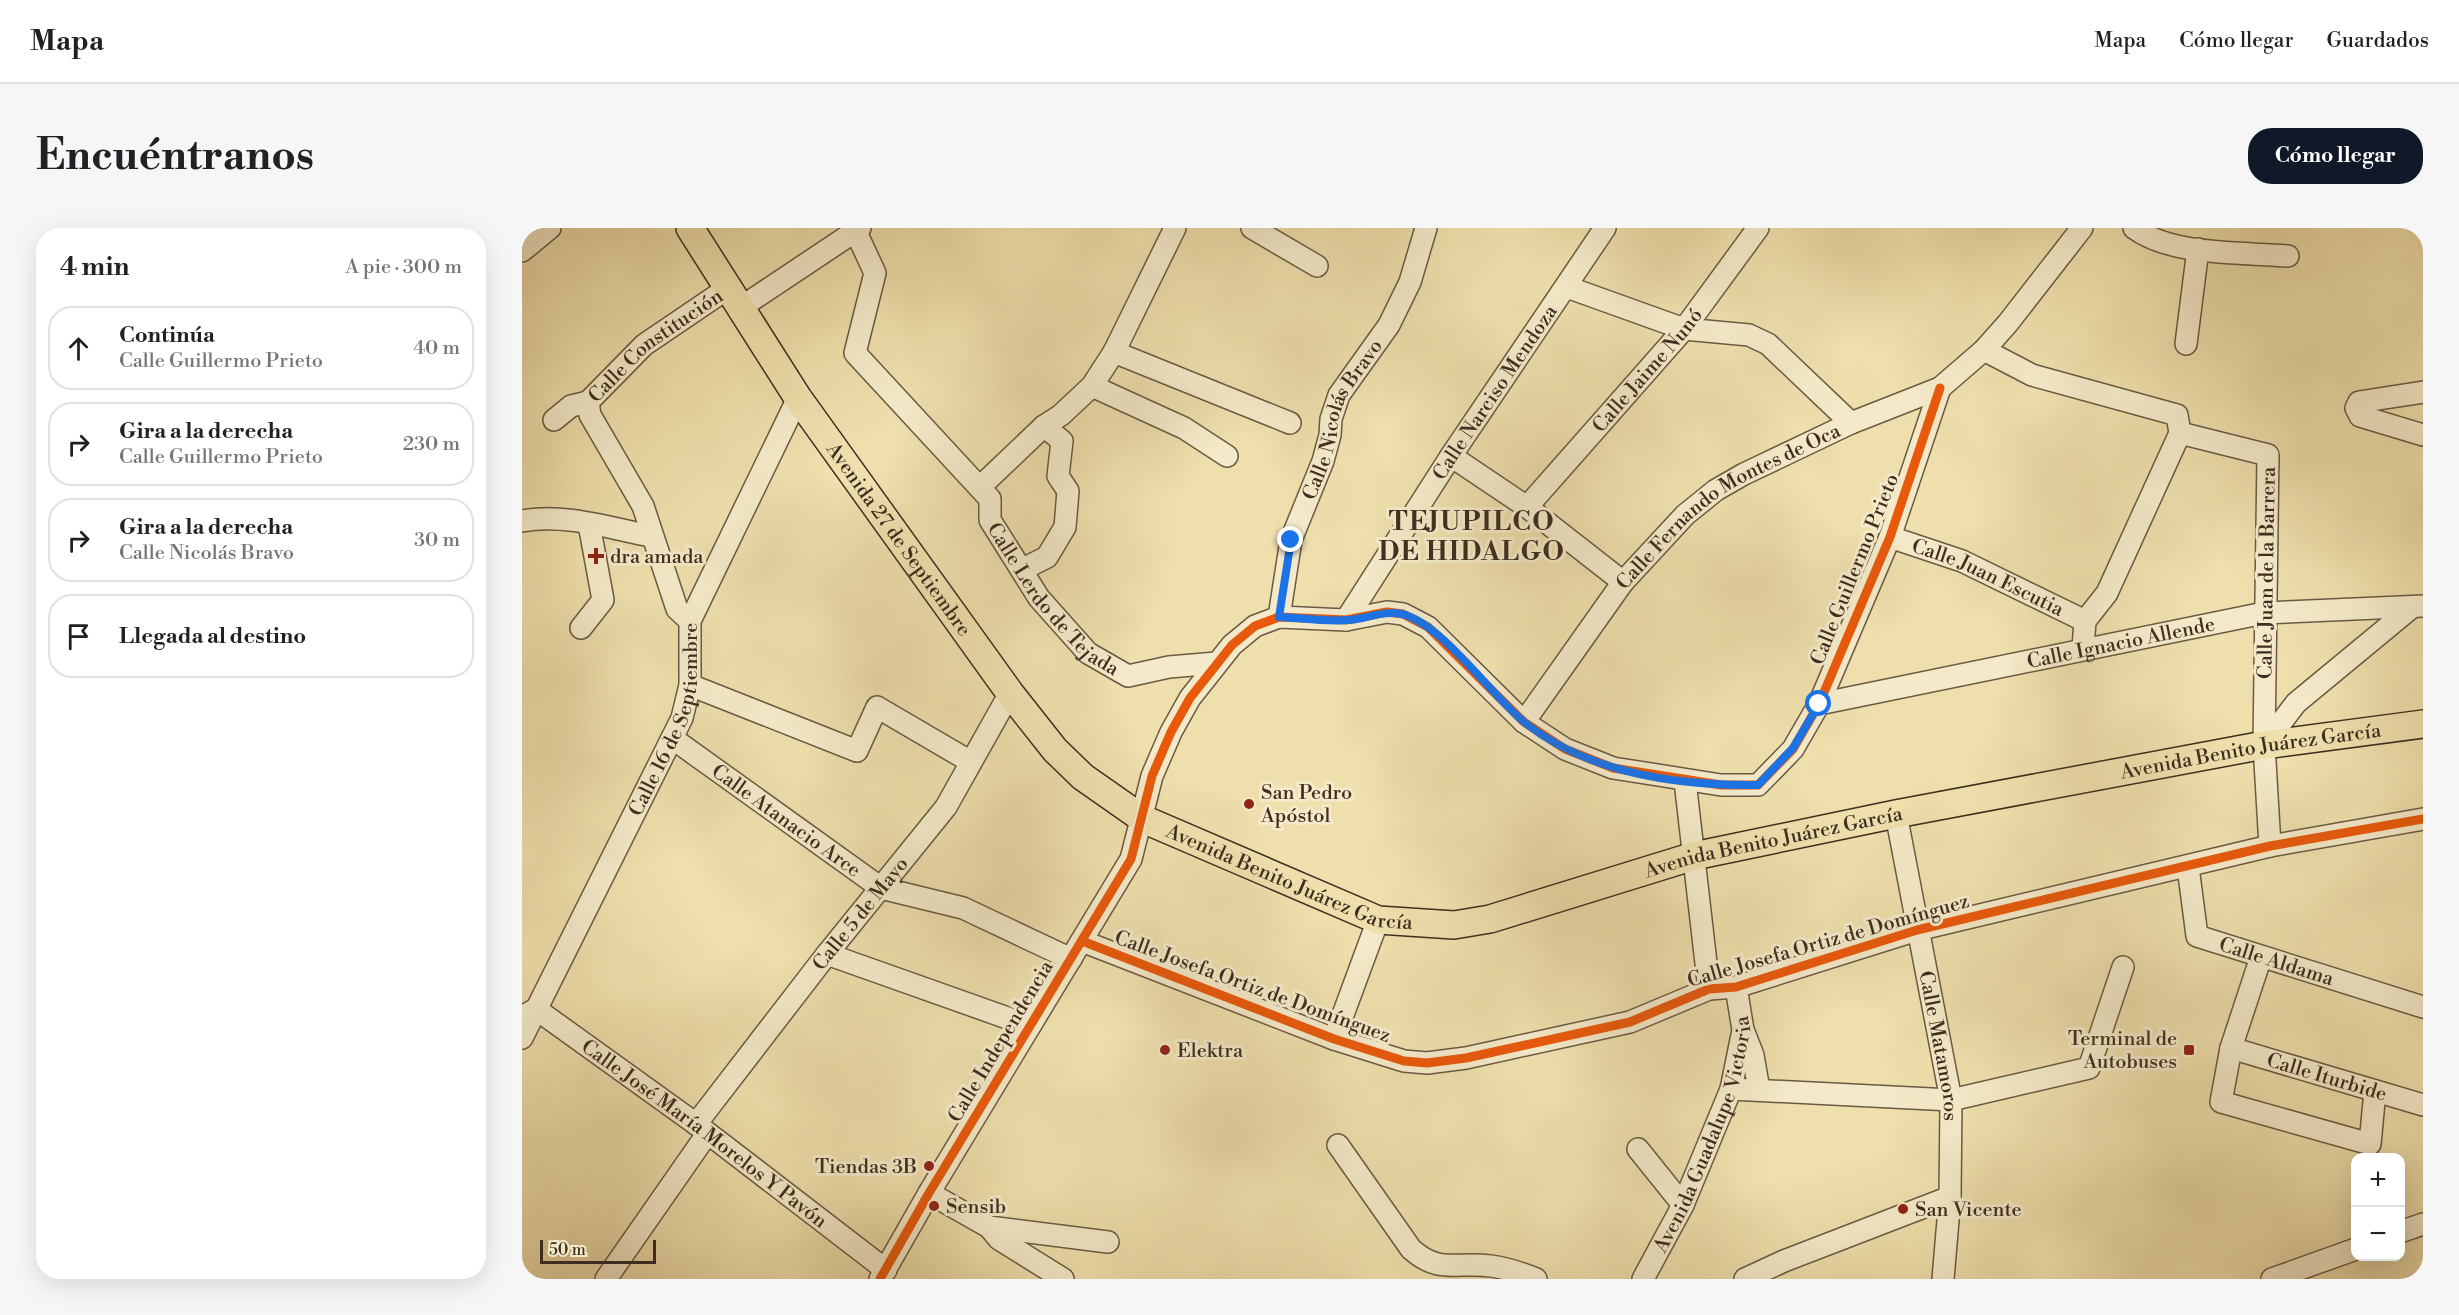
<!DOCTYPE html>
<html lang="es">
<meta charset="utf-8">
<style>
body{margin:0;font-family:"Libre Bodoni",serif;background:#f6f6f6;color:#202124}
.controls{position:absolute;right:18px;bottom:18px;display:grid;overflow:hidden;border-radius:12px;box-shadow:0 6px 24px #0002}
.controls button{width:54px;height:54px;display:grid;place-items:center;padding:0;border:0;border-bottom:2px solid #e0e0e0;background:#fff;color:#202124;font:30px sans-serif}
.scale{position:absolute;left:18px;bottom:15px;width:116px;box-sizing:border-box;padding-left:6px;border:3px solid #3e2d20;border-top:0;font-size:16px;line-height:21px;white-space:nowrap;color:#3e2d20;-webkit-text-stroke:4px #f4eac9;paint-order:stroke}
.stop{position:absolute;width:18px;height:18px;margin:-14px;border:4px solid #1a73e8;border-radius:50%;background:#fff}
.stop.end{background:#1a73e8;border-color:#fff;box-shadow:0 2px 6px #0008}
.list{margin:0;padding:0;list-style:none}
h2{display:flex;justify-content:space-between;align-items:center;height:78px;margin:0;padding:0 24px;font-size:26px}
h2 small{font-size:20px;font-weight:400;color:#757577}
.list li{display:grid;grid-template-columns:39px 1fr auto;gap:18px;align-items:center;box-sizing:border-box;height:84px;margin:0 12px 12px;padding:0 12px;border:2px solid #e0e0e0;border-radius:24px}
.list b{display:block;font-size:22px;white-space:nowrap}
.list p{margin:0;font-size:20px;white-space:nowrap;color:#757577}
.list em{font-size:20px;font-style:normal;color:#757577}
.icon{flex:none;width:33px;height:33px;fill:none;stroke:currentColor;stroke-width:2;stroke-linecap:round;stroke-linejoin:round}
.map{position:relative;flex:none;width:1901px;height:1051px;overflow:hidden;border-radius:24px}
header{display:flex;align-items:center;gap:36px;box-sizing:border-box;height:84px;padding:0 30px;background:#fff;border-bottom:2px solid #e0e0e0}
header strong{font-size:28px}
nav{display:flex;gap:33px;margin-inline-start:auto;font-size:21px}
.intro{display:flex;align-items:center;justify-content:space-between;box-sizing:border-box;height:144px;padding:0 36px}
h1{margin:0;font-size:42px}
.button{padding:15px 27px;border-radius:24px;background:#111827;color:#fff;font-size:21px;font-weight:700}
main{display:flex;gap:36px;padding:0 36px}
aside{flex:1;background:#fff;border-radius:24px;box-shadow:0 6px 24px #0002}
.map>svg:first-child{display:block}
</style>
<header>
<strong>Mapa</strong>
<nav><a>Mapa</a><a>Cómo llegar</a><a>Guardados</a></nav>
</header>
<div class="intro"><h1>Encuéntranos</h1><a class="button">Cómo llegar</a></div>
<main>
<aside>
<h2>4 min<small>A pie · 300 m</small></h2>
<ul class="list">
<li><svg class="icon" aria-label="ahead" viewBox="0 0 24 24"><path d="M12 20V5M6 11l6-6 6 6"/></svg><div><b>Continúa</b><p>Calle Guillermo Prieto</p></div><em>40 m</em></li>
<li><svg class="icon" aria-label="right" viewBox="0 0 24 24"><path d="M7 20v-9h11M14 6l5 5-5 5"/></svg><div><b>Gira a la derecha</b><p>Calle Guillermo Prieto</p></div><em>230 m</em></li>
<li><svg class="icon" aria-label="right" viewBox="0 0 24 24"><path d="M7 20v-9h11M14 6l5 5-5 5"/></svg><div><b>Gira a la derecha</b><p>Calle Nicolás Bravo</p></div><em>30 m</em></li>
<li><svg class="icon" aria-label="arrive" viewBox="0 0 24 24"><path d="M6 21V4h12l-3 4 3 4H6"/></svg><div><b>Llegada al destino</b></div></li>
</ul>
</aside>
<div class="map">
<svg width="1901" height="1051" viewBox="0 0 1901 1051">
<rect width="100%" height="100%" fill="#eedfac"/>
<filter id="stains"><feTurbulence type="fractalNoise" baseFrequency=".00333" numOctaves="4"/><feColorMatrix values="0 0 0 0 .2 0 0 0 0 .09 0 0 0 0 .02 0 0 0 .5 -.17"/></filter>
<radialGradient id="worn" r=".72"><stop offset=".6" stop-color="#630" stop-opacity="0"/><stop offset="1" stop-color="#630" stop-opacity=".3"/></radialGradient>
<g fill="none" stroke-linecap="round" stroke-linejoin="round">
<g stroke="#6a5a43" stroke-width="24">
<g id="minor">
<path d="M730,0L795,38"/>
<path d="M1612,0C1650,28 1719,24 1766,28"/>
<path id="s1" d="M334,4L353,45L333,125L468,271V292L517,370L566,425L606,448L647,439L694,435"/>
<path d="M0,23L28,0"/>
<path d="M1045,59L1162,101L1227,107L1246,116L1329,195"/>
<path d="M218,80L338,0"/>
<path d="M1664,116L1676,21"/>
<path d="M1462,122L1510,147L1655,187L1658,205L1585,365L1563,393L1561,420"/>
<path d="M592,124L768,195"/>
<path d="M570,158L662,200L705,228"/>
<path d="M1901,164L1837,174L1834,180L1838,188L1901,207"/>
<path d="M32,192L49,178L66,174"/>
<path d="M1658,205L1746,227L1742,517L1748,618"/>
<path d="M929,228L1005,279L1101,354"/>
<path d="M458,259L522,198L539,187L570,158L592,124L653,0"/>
<path id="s2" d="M1005,279L1162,101L1236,0"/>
<path d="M0,293C43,285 87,300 129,308"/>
<path id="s3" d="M1368,309L1440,333L1563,393"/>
<path d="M501,341L525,329L543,299L546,263L536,248L540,213L522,198"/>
<path id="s4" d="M757,389L769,312L801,233L808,207L809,191L817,167L867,97L888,54L904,0"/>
<path id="s5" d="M824,392L929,228L1083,0"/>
<path id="s6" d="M168,393L155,381L121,278L68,187L66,174L122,117L206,60"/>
<path d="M59,400L81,372L67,296"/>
<path d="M168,457L335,523L355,479L449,534"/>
<path id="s7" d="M1297,476L1742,385L1901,378"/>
<path id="s8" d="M1002,494L1101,354L1163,287L1194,262L1222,246L1329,195L1418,160L1462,122L1486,95L1560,0"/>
<path id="s9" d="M150,510L359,660L441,680L549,731"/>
<path d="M1742,517L1774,475L1889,380"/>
<path d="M1163,553L1187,761"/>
<path id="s10" d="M1374,586L1429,872L1428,969L1421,1051"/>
<path id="s11" d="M1666,639L1675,708L1901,779"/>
<path d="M560,713L812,811L882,833L905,835L944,830L1108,794L1187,761L1214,759L1395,702L1748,618L1901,591"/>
<path d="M305,726L508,798"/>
<path d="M1739,729L1709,820L1699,874L1848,916L1853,863"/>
<path id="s12" d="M3,787L14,781L174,896L364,1042"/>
<path d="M1222,804L1231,827L1237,862"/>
<path id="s13" d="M0,810L160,490L168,457V393L276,170"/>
<path d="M812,811L856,692"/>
<path id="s14" d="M1709,820L1901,877"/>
<path d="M1209,861L1429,872L1567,840L1601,739"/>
<path id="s15" d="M174,896L305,726L424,579L488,465"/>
<path d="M816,917L889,1021C918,1047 935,1033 969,1038C985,1040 999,1045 1014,1051"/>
<path d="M1116,921L1161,977"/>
<path d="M407,965L467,999L477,1011L541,1051"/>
<path d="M467,999L586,1014"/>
<path d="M1878,1004L1901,996"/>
<path d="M84,1051L185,906"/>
<path d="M358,1051L407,965L609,631L630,548L649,504L668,470L710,417L733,398L757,389L824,392L865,384L881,386L906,399L1002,494L1043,521L1091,540L1199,557H1236L1271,521L1297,476L1368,309L1418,160"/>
<path id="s16" d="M1121,1051L1161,977L1209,861L1221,802L1214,759"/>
<path d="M1223,1051L1262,1033L1428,969"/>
<path d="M1750,1051L1834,1021"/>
</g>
</g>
<g stroke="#3e2d20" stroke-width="30">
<g id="major">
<path id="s17" d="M168,0L276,170L488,465L533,522L561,549L621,591L856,692L932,697L968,691L1172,628L1374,586L1742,517L1901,496"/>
</g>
</g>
<use href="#minor" stroke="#f4eac9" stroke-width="21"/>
<use href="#major" stroke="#eedfac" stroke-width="27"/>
<g stroke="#f4eac9" stroke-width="13">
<g id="cycleway">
<path d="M560,713L812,811L882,833L905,835L944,830L1108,794L1187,761L1214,759L1395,702L1748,618L1901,591"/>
<path d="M358,1051L407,965L609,631L630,548L649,504L668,470L710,417L733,398L757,389L824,392L865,384L881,386L906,399L1002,494L1043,521L1091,540L1199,557H1236L1271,521L1297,476L1368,309L1418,160"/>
</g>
</g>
<use href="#cycleway" stroke="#e8590c" stroke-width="9"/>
</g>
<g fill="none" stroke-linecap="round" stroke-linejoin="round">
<path stroke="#1a73e8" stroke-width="8" d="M769,312L757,389C779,390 804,394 826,392C844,391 862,382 880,386C920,396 969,467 1002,494C1067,546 1155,558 1236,557L1271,520L1297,476"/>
</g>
<g fill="#8f2418" stroke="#f4eac9" stroke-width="2">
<path d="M71 319h6v6h6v6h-6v6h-6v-6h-6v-6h6z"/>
<circle cx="727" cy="576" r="6"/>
<circle cx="643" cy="822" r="6"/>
<rect x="1661" y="816" width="12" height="12" rx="3"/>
<circle cx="407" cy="938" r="6"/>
<circle cx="412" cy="978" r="6"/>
<circle cx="1381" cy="981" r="6"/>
</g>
<g text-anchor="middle" stroke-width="6" stroke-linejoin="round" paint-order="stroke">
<g font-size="20" fill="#3e2d20" stroke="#f4eac9">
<text dy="7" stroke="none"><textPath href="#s6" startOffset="333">Calle Constitución</textPath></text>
<text dy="7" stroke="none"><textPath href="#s2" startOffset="182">Calle Jaime Nunó</textPath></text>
<text dy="7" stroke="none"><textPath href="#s5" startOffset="272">Calle Narciso Mendoza</textPath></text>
<text dy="7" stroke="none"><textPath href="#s4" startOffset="210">Calle Nicolás Bravo</textPath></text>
<text dy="7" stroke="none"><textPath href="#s8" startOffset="303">Calle Fernando Montes de Oca</textPath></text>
<text dy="7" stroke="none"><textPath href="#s17" startOffset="375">Avenida 27 de Septiembre</textPath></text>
<text transform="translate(1332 341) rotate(-68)" y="7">Calle Guillermo Prieto</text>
<text transform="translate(1744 345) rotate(-89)" y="7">Calle Juan de la Barrera</text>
<text dy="7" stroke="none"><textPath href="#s3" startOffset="106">Calle Juan Escutia</textPath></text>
<text dy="7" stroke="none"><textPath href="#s1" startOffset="450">Calle Lerdo de Tejada</textPath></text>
<text dy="7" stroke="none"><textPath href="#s7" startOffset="308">Calle Ignacio Allende</textPath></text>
<text dy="7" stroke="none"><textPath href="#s13" startOffset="352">Calle 16 de Septiembre</textPath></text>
<text dy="7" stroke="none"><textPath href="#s17" startOffset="1898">Avenida Benito Juárez García</textPath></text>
<text dy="7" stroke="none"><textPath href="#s9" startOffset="141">Calle Atanacio Arce</textPath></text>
<text dy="7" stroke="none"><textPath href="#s17" startOffset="1412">Avenida Benito Juárez García</textPath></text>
<text dy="7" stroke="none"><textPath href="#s17" startOffset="908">Avenida Benito Juárez García</textPath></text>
<text dy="7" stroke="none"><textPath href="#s15" startOffset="267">Calle 5 de Mayo</textPath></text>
<text transform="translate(1306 712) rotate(-16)" y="7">Calle Josefa Ortiz de Domínguez</text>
<text dy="7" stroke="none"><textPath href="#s11" startOffset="153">Calle Aldama</textPath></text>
<text transform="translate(731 758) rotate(20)" y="7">Calle Josefa Ortiz de Domínguez</text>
<text transform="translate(478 813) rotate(-59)" y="7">Calle Independencia</text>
<text dy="7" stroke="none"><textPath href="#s10" startOffset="236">Calle Matamoros</textPath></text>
<text dy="7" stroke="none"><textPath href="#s14" startOffset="100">Calle Iturbide</textPath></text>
<text dy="7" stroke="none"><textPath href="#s12" startOffset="222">Calle José María Morelos Y Pavón</textPath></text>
<text dy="7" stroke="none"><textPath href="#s16" startOffset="158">Avenida Guadalupe Victoria</textPath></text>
</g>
<g font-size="20" fill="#3e2d20" stroke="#f4eac9" text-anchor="start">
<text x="88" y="335">dra amada</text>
<text x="739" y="571">San Pedro<tspan x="739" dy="23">Apóstol</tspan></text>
<text x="1655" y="817" text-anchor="end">Terminal de<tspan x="1655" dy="23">Autobuses</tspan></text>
<text x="655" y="829">Elektra</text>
<text x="395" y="945" text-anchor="end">Tiendas 3B</text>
<text x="424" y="985">Sensib</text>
<text x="1393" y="988">San Vicente</text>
</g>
<g font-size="26" font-weight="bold" letter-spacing="1.5" fill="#3e2d20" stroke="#f4eac9">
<text x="950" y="302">TEJUPILCO<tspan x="950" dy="30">DE HIDALGO</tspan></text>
</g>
</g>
<rect width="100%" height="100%" filter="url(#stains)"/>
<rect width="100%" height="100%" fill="url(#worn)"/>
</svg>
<div class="controls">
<button>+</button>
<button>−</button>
</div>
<div class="scale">50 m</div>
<div class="stop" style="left:1297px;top:476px"></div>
<div class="stop end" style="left:769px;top:312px"></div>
</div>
</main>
